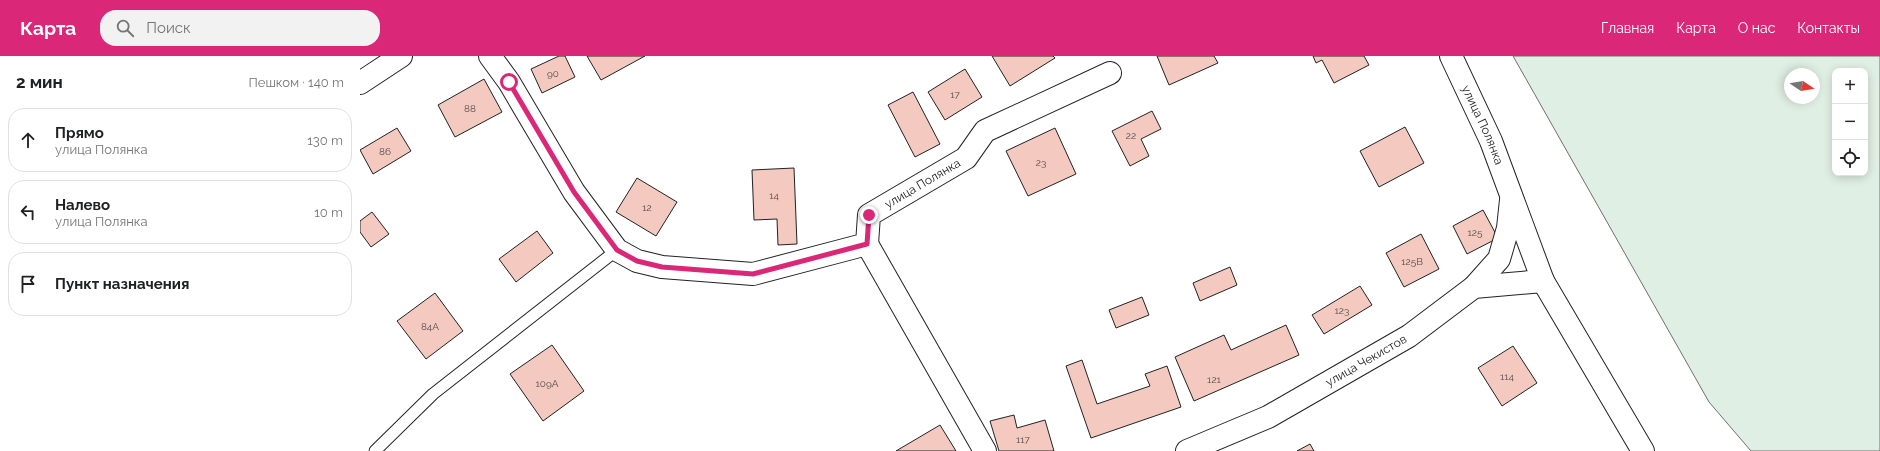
<!DOCTYPE html>
<html lang="ru">
<meta charset="utf-8">
<style>
body{margin:0;font-family:Raleway,sans-serif;background:#f2f2f2;color:#202124}
.controls{position:absolute;right:12px;top:12px;display:grid;overflow:hidden;border-radius:8px;box-shadow:0 2px 10px #0003}
.controls button{width:36px;height:36px;display:grid;place-items:center;padding:0;border:0;border-bottom:1px solid #e0e0e0;background:#fff;color:#202124;font:20px sans-serif}
.compass{position:absolute;left:1424px;top:12px;width:36px;height:36px;border-radius:50%;background:#fff;box-shadow:0 2px 10px #0003;rotate:102deg}
.stop{position:absolute;width:12px;height:12px;margin:-9px;border:3px solid #db2777;border-radius:50%;background:#fff}
.stop.end{background:#db2777;border-color:#fff;box-shadow:0 1px 4px #0008}
.list{margin:0;padding:0;list-style:none}
h2{display:flex;justify-content:space-between;align-items:center;height:52px;margin:0;padding:0 16px;font-size:17px}
h2 small{font-size:13px;font-weight:400;color:#757577}
.list li{display:grid;grid-template-columns:26px 1fr auto;gap:12px;align-items:center;box-sizing:border-box;height:64px;margin:0 8px 8px;padding:0 8px;border:1px solid #e0e0e0;border-radius:16px}
.list b{display:block;font-size:15px;white-space:nowrap}
.list p{margin:0;font-size:13px;white-space:nowrap;color:#757577}
.list em{font-size:13px;font-style:normal;color:#757577}
.icon{flex:none;width:22px;height:22px;fill:none;stroke:currentColor;stroke-width:2;stroke-linecap:round;stroke-linejoin:round}
.map{position:relative;flex:none;width:1520px;height:395px;overflow:hidden}
header{display:flex;align-items:center;gap:24px;box-sizing:border-box;height:56px;padding:0 20px;background:#db2777;color:#fff}
header strong{font-size:19px}
nav{display:flex;gap:22px;margin-inline-start:auto;font-size:14px}
.search{width:280px;height:36px;background:#f2f2f2;display:flex;align-items:center;gap:10px;box-sizing:border-box;padding:0 14px;border-radius:16px;color:#757577;font-size:15px}
main{display:flex}
aside{flex:1;background:#fff}
.map>svg:first-child{display:block}
</style>
<header>
<strong>Карта</strong>
<div class="search"><svg class="icon" aria-label="search" viewBox="0 0 24 24"><circle cx="10" cy="10" r="6"/><path d="M15 15l6 6"/></svg>Поиск</div>
<nav><a>Главная</a><a>Карта</a><a>О нас</a><a>Контакты</a></nav>
</header>
<main>
<aside>
<h2>2 мин<small>Пешком · 140 m</small></h2>
<ul class="list">
<li><svg class="icon" aria-label="ahead" viewBox="0 0 24 24"><path d="M12 20V5M6 11l6-6 6 6"/></svg><div><b>Прямо</b><p>улица Полянка</p></div><em>130 m</em></li>
<li><svg class="icon" aria-label="left" viewBox="0 0 24 24"><path d="M17 20v-9H6M10 6l-5 5 5 5"/></svg><div><b>Налево</b><p>улица Полянка</p></div><em>10 m</em></li>
<li><svg class="icon" aria-label="arrive" viewBox="0 0 24 24"><path d="M6 21V4h12l-3 4 3 4H6"/></svg><div><b>Пункт назначения</b></div></li>
</ul>
</aside>
<div class="map">
<svg width="1520" height="395" viewBox="0 0 1520 395">
<rect width="100%" height="100%" fill="#fff"/>
<path fill="#e0efe3" stroke="#6f6f6f" fill-rule="evenodd" d="M1153,0H1520V395H1391L1349,346ZM1475,15H1505V117H1475ZM1430,18H1454V42H1430Z"/>
<g fill="#f3c9c0" stroke="#222">
<path d="M199,0H205L215,21L182,37L171,13Z"/>
<path d="M227,0H285L241,24Z"/>
<path d="M632,0H693L695,2L650,30Z"/>
<path d="M797,0H854L858,7L809,29Z"/>
<path d="M953,0H1004L1009,9L974,27L962,4L956,7Z"/>
<path d="M605,13L622,41L585,64L568,36Z"/>
<path d="M124,23L142,56L95,81L78,49Z"/>
<path d="M553,36L580,88L555,101L528,49Z"/>
<path d="M792,55L801,73L781,83L789,100L770,110L752,75Z"/>
<path d="M1045,71L1064,107L1019,131L1000,95Z"/>
<path d="M37,72L51,95L13,118L0,94Z"/>
<path d="M695,72L716,118L668,140L646,95Z"/>
<path d="M434,112L437,188L418,189L417,163L394,164L392,114Z"/>
<path d="M277,122L317,146L296,180L256,156Z"/>
<path d="M1123,154L1138,182L1107,198L1093,170Z"/>
<path d="M12,156L29,178L11,191L0,176V165Z"/>
<path d="M177,175L193,197L156,226L139,203Z"/>
<path d="M1061,178L1079,213L1044,231L1026,197Z"/>
<path d="M870,211L877,229L840,245L833,227Z"/>
<path d="M1000,230L1012,249L964,278L952,259Z"/>
<path d="M75,237L103,275L66,303L37,265Z"/>
<path d="M782,241L789,259L756,272L749,254Z"/>
<path d="M926,269L939,299L834,345L815,301L864,279L871,294Z"/>
<path d="M192,289L224,335L183,365L150,318Z"/>
<path d="M1153,290L1177,327L1142,350L1118,312Z"/>
<path d="M722,304L737,348L790,330L785,318L807,310L821,351L731,382L706,310Z"/>
<path d="M654,359L657,372L685,364L694,395H639L630,365Z"/>
<path d="M580,369L596,395H536Z"/>
<path d="M950,388L954,395H937Z"/>
</g>
<g fill="none" stroke-linecap="round" stroke-linejoin="round">
<g stroke="#222" stroke-width="13">
<path id="lane" d="M15,395L73,338L257,194"/>
</g>
<g stroke="#222" stroke-width="24">
<g id="street">
<path id="s1" d="M130,0L149,26L214,136L257,194L277,205L302,211L393,218L507,188L509,159L606,102L625,75L750,17"/>
<path id="s2" d="M1091,0L1131,85L1183,225L1283,395"/>
<path d="M0,27L41,0"/>
<path d="M507,188L625,395"/>
<path d="M1114,231L1139,203L1148,172L1151,144"/>
<path id="s3" d="M827,395L908,361L1049,280L1114,231L1183,225"/>
</g>
</g>
<use href="#lane" stroke="#fff" stroke-width="11"/>
<use href="#street" stroke="#fff" stroke-width="22"/>
</g>
<g fill="none" stroke-linecap="round" stroke-linejoin="round">
<path stroke="#db2777" stroke-width="5" d="M149,26L214,136L257,194L277,205L302,211L393,218L507,188L509,159"/>
</g>
<g text-anchor="middle" stroke-width="3" stroke-linejoin="round" paint-order="stroke">
<g font-size="10" fill="#564c4a">
<text x="193" y="21">90</text>
<text x="595" y="42">17</text>
<text x="110" y="56">88</text>
<text x="771" y="83">22</text>
<text x="25" y="99">86</text>
<text x="681" y="110">23</text>
<text x="414" y="143">14</text>
<text x="287" y="155">12</text>
<text x="1115" y="180">125</text>
<text x="1052" y="209">125В</text>
<text x="982" y="258">123</text>
<text x="70" y="274">84А</text>
<text x="1147" y="324">114</text>
<text x="854" y="327">121</text>
<text x="187" y="331">109А</text>
<text x="663" y="387">117</text>
</g>
<g font-size="12" fill="#222" stroke="#fff">
<text dy="4" stroke="none"><textPath href="#s2" startOffset="76">улица Полянка</textPath></text>
<text dy="4" stroke="none"><textPath href="#s1" startOffset="581">улица Полянка</textPath></text>
<text dy="4" stroke="none"><textPath href="#s3" startOffset="201">улица Чекистов</textPath></text>
</g>
</g>
</svg>
<div class="controls">
<button>+</button>
<button>−</button>
<button><svg class="icon" aria-label="locate" viewBox="0 0 24 24"><circle cx="12" cy="12" r="6"/><path d="M12 2v4M12 18v4M2 12h4M18 12h4"/></svg></button>
</div>
<svg class="compass" viewBox="-18 -18 36 36"><path d="M0-13l5 13h-10z" fill="#e53935"/><path d="M0 13l5-13h-10z" fill="#757577"/></svg>
<div class="stop" style="left:149px;top:26px"></div>
<div class="stop end" style="left:509px;top:159px"></div>
</div>
</main>
